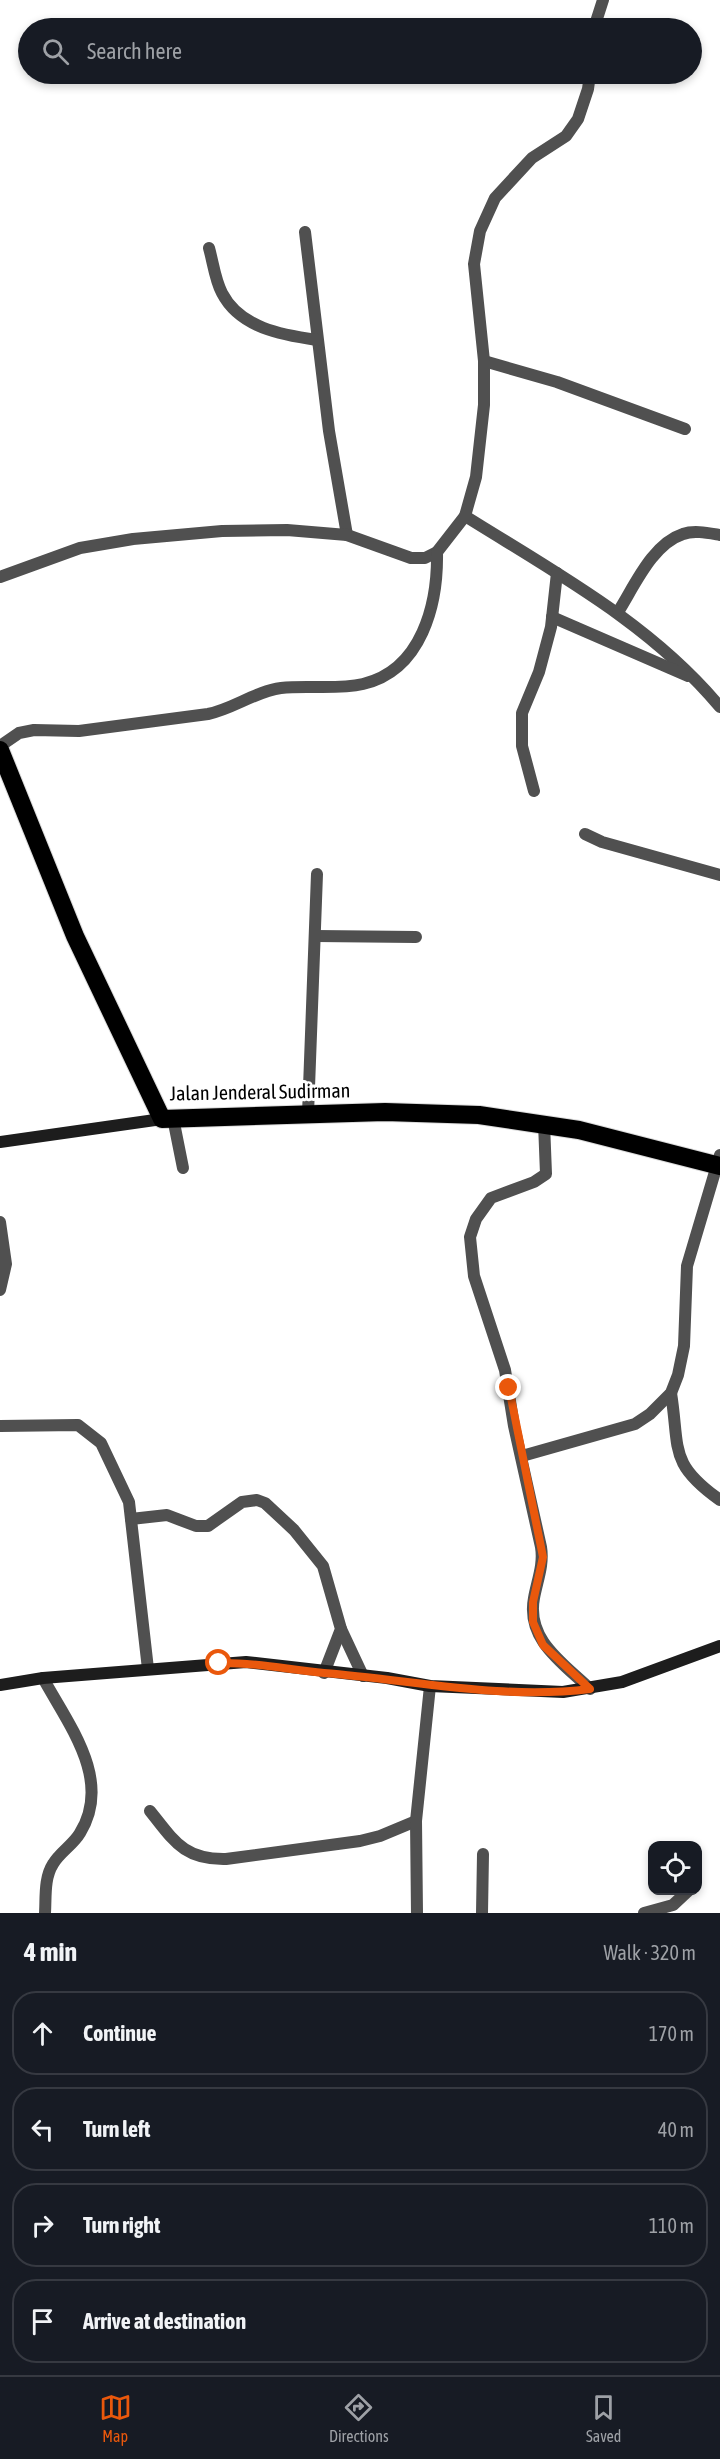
<!DOCTYPE html>
<meta charset="utf-8">
<style>
body{margin:0;font-family:"Asap Condensed",sans-serif;background:#20242c;color:#f1f3f6}
.controls{position:absolute;right:18px;bottom:18px;display:grid;overflow:hidden;border-radius:12px;box-shadow:0 3px 9px #0003}
.controls button{width:54px;height:54px;display:grid;place-items:center;padding:0;border:0;border-bottom:2px solid #363941;background:#171b24;color:#f1f3f6;font:30px sans-serif}
.stop{position:absolute;width:18px;height:18px;margin:-14px;border:4px solid #ea580c;border-radius:50%;background:#fff}
.stop.end{background:#ea580c;border-color:#fff;box-shadow:0 2px 6px #0008}
.list{margin:0;padding:0;list-style:none}
h2{display:flex;justify-content:space-between;align-items:center;height:78px;margin:0;padding:0 24px;font-size:26px}
h2 small{font-size:20px;font-weight:400;color:#9ea1a6}
.list li{display:grid;grid-template-columns:39px 1fr auto;gap:18px;align-items:center;box-sizing:border-box;height:84px;margin:0 12px 12px;padding:0 12px;border:2px solid #363941;border-radius:24px}
.list b{display:block;font-size:22px;white-space:nowrap}
.list em{font-size:20px;font-style:normal;color:#9ea1a6}
.icon{flex:none;width:33px;height:33px;fill:none;stroke:currentColor;stroke-width:2;stroke-linecap:round;stroke-linejoin:round}
.map{position:relative;flex:none;width:720px;height:1913px;overflow:hidden}
.search{position:absolute;background:#171b24;box-shadow:0 3px 9px #0003;left:18px;right:18px;top:18px;height:66px;display:flex;align-items:center;gap:15px;box-sizing:border-box;padding:0 21px;border-radius:33px;color:#9ea1a6;font-size:22px}
.sheet{height:462px;background:#171b24}
nav{display:flex;justify-content:space-around;align-items:center;box-sizing:border-box;height:84px;border-top:2px solid #363941;background:#171b24;font-size:16px;color:#9ea1a6}
nav a{display:grid;justify-items:center;gap:3px}
nav .on{color:#ea580c}
.map>svg:first-child{display:block}
</style>
<div class="map">
<svg width="720" height="1913" viewBox="0 0 720 1913">
<rect width="100%" height="100%" fill="#fff"/>
<g fill="none" stroke-linecap="round" stroke-linejoin="round">
<g stroke="#dbdbdb" stroke-width="20">
<path id="highway" d="M0,750L75,936L162,1119L385,1112L479,1115L579,1130L720,1166"/>
</g>
<g stroke="#505050" stroke-width="12">
<path d="M594,28L603,0"/>
<path d="M305,232L329,431L347,535"/>
<path d="M209,248C213,262 215,280 222,293C240,328 282,335 317,340"/>
<path d="M484,361L557,382L685,429"/>
<path d="M465,516C556,573 651,624 720,707"/>
<path d="M0,577L80,548L133,539L222,531L287,530L347,535L411,558H425L437,552L465,516L476,477L484,405V361L474,264L480,231L495,198L532,158L566,136L578,119L588,89L590,74"/>
<path d="M618,612C634,587 652,544 683,534C694,530 708,533 720,535"/>
<path d="M552,617L688,676"/>
<path d="M0,746L19,733L34,730L79,731L208,714C233,709 256,691 281,688C308,685 337,690 363,684C422,670 438,604 437,552"/>
<path d="M534,791L522,746V713L539,672L551,627L557,573"/>
<path d="M585,834L602,842L720,875"/>
<path d="M316,936L416,937"/>
<path d="M308,1114L317,874"/>
<path d="M173,1118L183,1168"/>
<path d="M544,1123L546,1174L534,1182L491,1198L476,1219L470,1237L474,1276L505,1370L514,1426L541,1547C544,1565 537,1581 534,1598C526,1640 563,1663 590,1689"/>
<path d="M0,1222L6,1264L0,1290"/>
<path d="M671,1393C680,1449 668,1463 720,1500"/>
<path d="M0,1426L78,1425L101,1443L129,1502L148,1669"/>
<path d="M522,1456L635,1424L650,1414L671,1393L678,1375L684,1346L687,1266L720,1155"/>
<path d="M131,1519L167,1515L196,1526H208L242,1502L257,1500L265,1503L294,1530L323,1566L341,1629L324,1673"/>
<path d="M341,1629L363,1676"/>
<path d="M43,1678C68,1724 113,1780 80,1833C73,1845 60,1852 53,1864C44,1878 46,1897 45,1913"/>
<path d="M150,1811C174,1841 184,1860 226,1859L360,1841L380,1836L416,1821"/>
<path d="M417,1913L416,1821L430,1686"/>
<path d="M482,1913L483,1854"/>
<path d="M644,1913L673,1905L689,1890"/>
</g>
<g stroke="#1d1d1d" stroke-width="12">
<path d="M0,1142L162,1119"/>
<path d="M0,1685L43,1678L246,1662L387,1678L430,1686L563,1692L622,1682L720,1646"/>
</g>
<use href="#highway" stroke="#000" stroke-width="18"/>
</g>
<g fill="none" stroke-linecap="round" stroke-linejoin="round">
<path stroke="#ea580c" stroke-width="8" d="M219,1663C256,1662 289,1670 324,1673C413,1680 501,1700 590,1689L543,1645L533,1622V1602L543,1557L509,1388"/>
</g>
<g text-anchor="middle" stroke-width="6" stroke-linejoin="round" paint-order="stroke">
<g font-size="20" fill="#000" stroke="#fff">
<text transform="translate(260 1092) rotate(-1)" y="7">Jalan Jenderal Sudirman</text>
</g>
</g>
</svg>
<div class="controls">
<button><svg class="icon" aria-label="locate" viewBox="0 0 24 24"><circle cx="12" cy="12" r="6"/><path d="M12 2v4M12 18v4M2 12h4M18 12h4"/></svg></button>
</div>
<div class="stop" style="left:219px;top:1663px"></div>
<div class="stop end" style="left:509px;top:1388px"></div>
<div class="search"><svg class="icon" aria-label="search" viewBox="0 0 24 24"><circle cx="10" cy="10" r="6"/><path d="M15 15l6 6"/></svg>Search here</div>
</div>
<section class="sheet">
<h2>4 min<small>Walk · 320 m</small></h2>
<ul class="list">
<li><svg class="icon" aria-label="ahead" viewBox="0 0 24 24"><path d="M12 20V5M6 11l6-6 6 6"/></svg><div><b>Continue</b></div><em>170 m</em></li>
<li><svg class="icon" aria-label="left" viewBox="0 0 24 24"><path d="M17 20v-9H6M10 6l-5 5 5 5"/></svg><div><b>Turn left</b></div><em>40 m</em></li>
<li><svg class="icon" aria-label="right" viewBox="0 0 24 24"><path d="M7 20v-9h11M14 6l5 5-5 5"/></svg><div><b>Turn right</b></div><em>110 m</em></li>
<li><svg class="icon" aria-label="arrive" viewBox="0 0 24 24"><path d="M6 21V4h12l-3 4 3 4H6"/></svg><div><b>Arrive at destination</b></div></li>
</ul>
</section>
<nav>
<a class="on"><svg class="icon" aria-label="map" viewBox="0 0 24 24"><path d="M3 6l6-2 6 2 6-2v14l-6 2-6-2-6 2zM9 4v14M15 6v14"/></svg>Map</a>
<a><svg class="icon" aria-label="directions" viewBox="0 0 24 24"><path d="M12 3l9 9-9 9-9-9zM9 14v-3h6M13 9l2 2-2 2"/></svg>Directions</a>
<a><svg class="icon" aria-label="saved" viewBox="0 0 24 24"><path d="M7 4h10v16l-5-4-5 4z"/></svg>Saved</a>
</nav>
